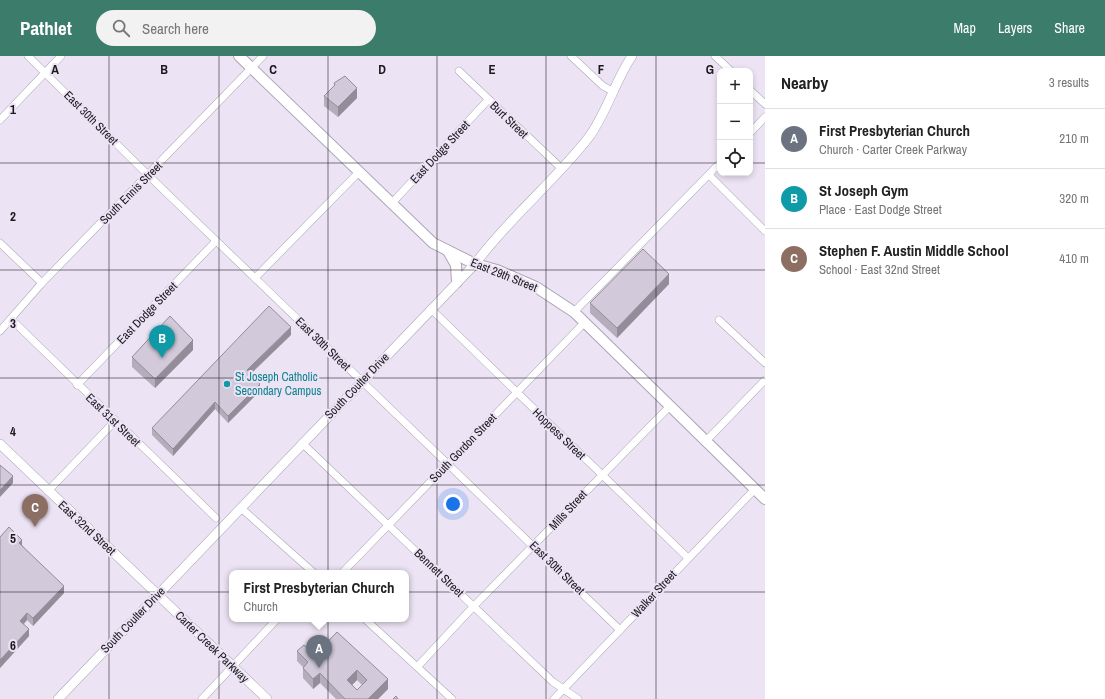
<!DOCTYPE html>
<meta charset="utf-8">
<style>
body{margin:0;font-family:"Archivo Narrow",sans-serif;background:#f2f2f2;color:#222}
.controls{position:absolute;right:12px;top:12px;display:grid;overflow:hidden;border-radius:8px;box-shadow:0 2px 6px #0003}
.controls button{width:36px;height:36px;display:grid;place-items:center;padding:0;border:0;border-bottom:1px solid #e0e0e0;background:#fff;color:#222;font:20px sans-serif}
.you{position:absolute;left:453px;top:448px;width:14px;height:14px;margin:-10px;border:3px solid #fff;border-radius:50%;background:#1a73e8;box-shadow:0 0 0 6px #1a73e833}
.badge{display:grid;place-items:center;width:26px;height:26px;border-radius:50%;background:#3c7c6a;color:#fff;font-size:13px;font-weight:700}
.pin{position:absolute;translate:-50% -33px;filter:drop-shadow(0 1px 2px #0008)}
.pin::after{content:'';position:absolute;top:21px;width:14px;height:12px;background:inherit;clip-path:polygon(0 0,100% 0,50% 100%)}
.popup{position:absolute;left:229px;top:514px;width:180px;height:52px;box-sizing:border-box;display:grid;place-content:center;border-radius:8px;background:#fff;filter:drop-shadow(0 1px 3px #0005);font-size:13px;white-space:nowrap;color:#767676}
.popup b{font-size:15px;color:#222}
.popup::after{content:'';position:absolute;left:50%;top:100%;margin-left:-8px;border:8px solid transparent;border-top-color:#fff}
.list{margin:0;padding:0;list-style:none}
h2{display:flex;justify-content:space-between;align-items:center;height:52px;margin:0;padding:0 16px;font-size:17px}
h2 small{font-size:13px;font-weight:400;color:#767676}
.list li{display:grid;grid-template-columns:26px 1fr auto;gap:12px;align-items:center;box-sizing:border-box;height:60px;padding:0 16px;border-top:1px solid #e0e0e0}
.list b{display:block;font-size:15px;white-space:nowrap}
.list p{margin:0;font-size:13px;white-space:nowrap;color:#767676}
.list em{font-size:13px;font-style:normal;color:#767676}
.icon{flex:none;width:22px;height:22px;fill:none;stroke:currentColor;stroke-width:2;stroke-linecap:round;stroke-linejoin:round}
.map{position:relative;flex:none;width:765px;height:643px;overflow:hidden}
header{display:flex;align-items:center;gap:24px;box-sizing:border-box;height:56px;padding:0 20px;background:#3c7c6a;color:#fff}
header strong{font-size:19px}
nav{display:flex;gap:22px;margin-inline-start:auto;font-size:14px}
.search{width:280px;height:36px;background:#f2f2f2;display:flex;align-items:center;gap:10px;box-sizing:border-box;padding:0 14px;border-radius:22px;color:#767676;font-size:15px}
main{display:flex}
aside{flex:1;background:#fff}
.map>svg:first-child{display:block}
</style>
<header>
<strong>Pathlet</strong>
<div class="search"><svg class="icon" aria-label="search" viewBox="0 0 24 24"><circle cx="10" cy="10" r="6"/><path d="M15 15l6 6"/></svg>Search here</div>
<nav><a>Map</a><a>Layers</a><a>Share</a></nav>
</header>
<main>
<div class="map">
<svg width="765" height="643" viewBox="0 0 765 643">
<rect width="100%" height="100%" fill="#ece3f4"/>
<g fill="none" stroke-linecap="round" stroke-linejoin="round">
<g stroke="#aca4b4" stroke-width="8">
<g id="minor">
<path d="M28,0L149,120L620,574"/>
<path d="M571,0L603,30L614,36"/>
<path d="M715,0L731,15"/>
<path d="M459,15L561,112"/>
<path d="M750,34L765,48"/>
<path d="M0,64L61,0"/>
<path d="M750,77L765,61"/>
<path d="M709,119L765,175"/>
<path d="M391,148L488,44"/>
<path d="M0,187L42,227"/>
<path d="M255,222L358,117"/>
<path d="M431,253L688,502"/>
<path d="M574,256L720,107"/>
<path d="M11,263L216,462"/>
<path d="M719,264L765,307"/>
<path d="M0,275L42,227L263,0"/>
<path d="M77,329L216,185"/>
<path d="M706,385L765,324"/>
<path d="M302,387L553,626L578,643"/>
<path d="M48,435L114,366"/>
<path d="M241,452L314,517"/>
<path d="M342,517L584,267"/>
<path d="M365,563L452,643"/>
<path d="M418,610L473,551L670,350"/>
<path d="M202,643L277,563"/>
<path d="M554,643L755,433"/>
</g>
</g>
<g stroke="#aca4b4" stroke-width="10">
<g id="tertiary">
<path d="M0,388L267,643"/>
<path d="M58,643L475,208C509,162 554,126 589,81C607,56 615,25 632,0"/>
</g>
</g>
<g stroke="#aca4b4" stroke-width="12">
<g id="secondary">
<path d="M239,0L433,187L475,208L497,214L536,231L574,256L765,443"/>
<path d="M448,195L456,209L457,226"/>
</g>
</g>
<use href="#minor" stroke="#fff" stroke-width="7"/>
<use href="#tertiary" stroke="#fff" stroke-width="9"/>
<use href="#secondary" stroke="#fff" stroke-width="10"/>
</g>
<g fill="#b5adbb" fill-rule="evenodd">
<path d="M334,27L357,42L338,61L324,50V40L334,31Z"/>
<path d="M669,228L617,282L590,257V247Z"/>
<path d="M291,279L251,318L260,335L228,367L215,353L173,400L152,379V372Z"/>
<path d="M193,294L155,332L132,311V301Z"/>
<path d="M0,481L22,489L64,537L33,570L27,564L24,568L29,580L0,612Z"/>
<path d="M337,576L388,633L378,643H336L320,627L313,633L303,622V611L297,605V595L315,599ZM357,624L362,629L357,634L352,629Z"/>
</g>
<g fill="#938d99">
<path d="M357,32V42L338,61V51Z"/>
<path d="M669,218V228L617,282V272Z"/>
<path d="M291,271V279L247,321V314Z"/>
<path d="M193,284V294L155,332V323Z"/>
<path d="M260,328V335L228,367V360Z"/>
<path d="M215,346V353L173,400V393Z"/>
<path d="M13,420V427L0,441V434Z"/>
<path d="M22,484V491L19,487Z"/>
<path d="M64,530V537L33,570V562Z"/>
<path d="M27,557V564L20,572V565Z"/>
<path d="M29,573V580L0,612V604Z"/>
<path d="M357,614V624L347,634V624Z"/>
<path d="M320,617V627L313,633V623Z"/>
<path d="M388,623V633L378,643H368Z"/>
</g>
<g fill="#d2c9da" stroke="#938d99" fill-rule="evenodd">
<path d="M345,20L357,32L338,51L324,40L335,29L334,27Z"/>
<path d="M643,193L669,218L617,272L590,247Z"/>
<path d="M269,250L291,271L247,314L260,328L228,360L215,346L173,393L152,372Z"/>
<path d="M170,260L193,284L155,323L132,301Z"/>
<path d="M0,409L13,420L0,434Z"/>
<path d="M9,471L22,484L19,487L64,530L33,562L27,557L20,565L29,573L0,604V481Z"/>
<path d="M337,576L388,623L368,643H345L320,617L313,623L303,612L308,606L297,595L304,589L315,599ZM357,614L367,624L357,634L347,624Z"/>
<path d="M396,640L398,643H393Z"/>
</g>
<path fill="none" stroke="#1b181e" stroke-width="1" stroke-opacity="0.55" d="M109,0V643M219,0V643M328,0V643M437,0V643M546,0V643M656,0V643M0,107H720M750,107H765M0,214H765M0,322H765M0,429H765M0,536H765"/>
<circle fill="#0f9aa8" stroke="#ece3f4" stroke-width="1.5" cx="227" cy="328" r="4"/>
<g text-anchor="middle" stroke-width="4" stroke-linejoin="round" paint-order="stroke">
<g font-size="12" fill="#1b181e" stroke="#ece3f4">
<text transform="translate(91 62) rotate(45)" y="4">East 30th Street</text>
<text transform="translate(509 64) rotate(44)" y="4">Burt Street</text>
<text transform="translate(440 96) rotate(-47)" y="4">East Dodge Street</text>
<text transform="translate(131 137) rotate(-45)" y="4">South Ennis Street</text>
<text transform="translate(504 219) rotate(22)" y="4">East 29th Street</text>
<text transform="translate(147 257) rotate(-46)" y="4">East Dodge Street</text>
<text transform="translate(323 288) rotate(44)" y="4">East 30th Street</text>
<text transform="translate(357 330) rotate(-46)" y="4">South Coulter Drive</text>
<text transform="translate(113 364) rotate(44)" y="4">East 31st Street</text>
<text transform="translate(559 378) rotate(44)" y="4">Hoppess Street</text>
<text transform="translate(463 392) rotate(-46)" y="4">South Gordon Street</text>
<text transform="translate(568 454) rotate(-47)" y="4">Mills Street</text>
<text transform="translate(87 472) rotate(43)" y="4">East 32nd Street</text>
<text transform="translate(557 512) rotate(44)" y="4">East 30th Street</text>
<text transform="translate(439 517) rotate(44)" y="4">Bennett Street</text>
<text transform="translate(654 538) rotate(-47)" y="4">Walker Street</text>
<text transform="translate(133 564) rotate(-46)" y="4">South Coulter Drive</text>
<text transform="translate(212 591) rotate(44)" y="4">Carter Creek Parkway</text>
</g>
<g font-size="12" fill="#0d838f" stroke="#ece3f4" text-anchor="start">
<text x="235" y="325">St Joseph Catholic<tspan x="235" dy="14">Secondary Campus</tspan></text>
</g>
</g>
<g font-size="13" text-anchor="middle" font-weight="bold" fill="#1b181e" stroke="#ece3f4" stroke-width="4" stroke-linejoin="round" paint-order="stroke">
<text x="55" y="18">A</text>
<text x="164" y="18">B</text>
<text x="273" y="18">C</text>
<text x="382" y="18">D</text>
<text x="492" y="18">E</text>
<text x="601" y="18">F</text>
<text x="710" y="18">G</text>
<text x="13" y="58">1</text>
<text x="13" y="165">2</text>
<text x="13" y="272">3</text>
<text x="13" y="380">4</text>
<text x="13" y="487">5</text>
<text x="13" y="594">6</text>
</g>
</svg>
<div class="controls">
<button>+</button>
<button>−</button>
<button><svg class="icon" aria-label="locate" viewBox="0 0 24 24"><circle cx="12" cy="12" r="6"/><path d="M12 2v4M12 18v4M2 12h4M18 12h4"/></svg></button>
</div>
<div class="you"></div>
<div class="pin badge" style="left:319px;top:612px;background:#6b7280">A</div>
<div class="popup"><b>First Presbyterian Church</b>Church</div>
<div class="pin badge" style="left:162px;top:302px;background:#0f9aa8">B</div>
<div class="pin badge" style="left:35px;top:471px;background:#8d6e63">C</div>
</div>
<aside>
<h2>Nearby<small>3 results</small></h2>
<ul class="list">
<li><span class="badge" style="background:#6b7280">A</span><div><b>First Presbyterian Church</b><p>Church · Carter Creek Parkway</p></div><em>210 m</em></li>
<li><span class="badge" style="background:#0f9aa8">B</span><div><b>St Joseph Gym</b><p>Place · East Dodge Street</p></div><em>320 m</em></li>
<li><span class="badge" style="background:#8d6e63">C</span><div><b>Stephen F. Austin Middle School</b><p>School · East 32nd Street</p></div><em>410 m</em></li>
</ul>
</aside>
</main>
